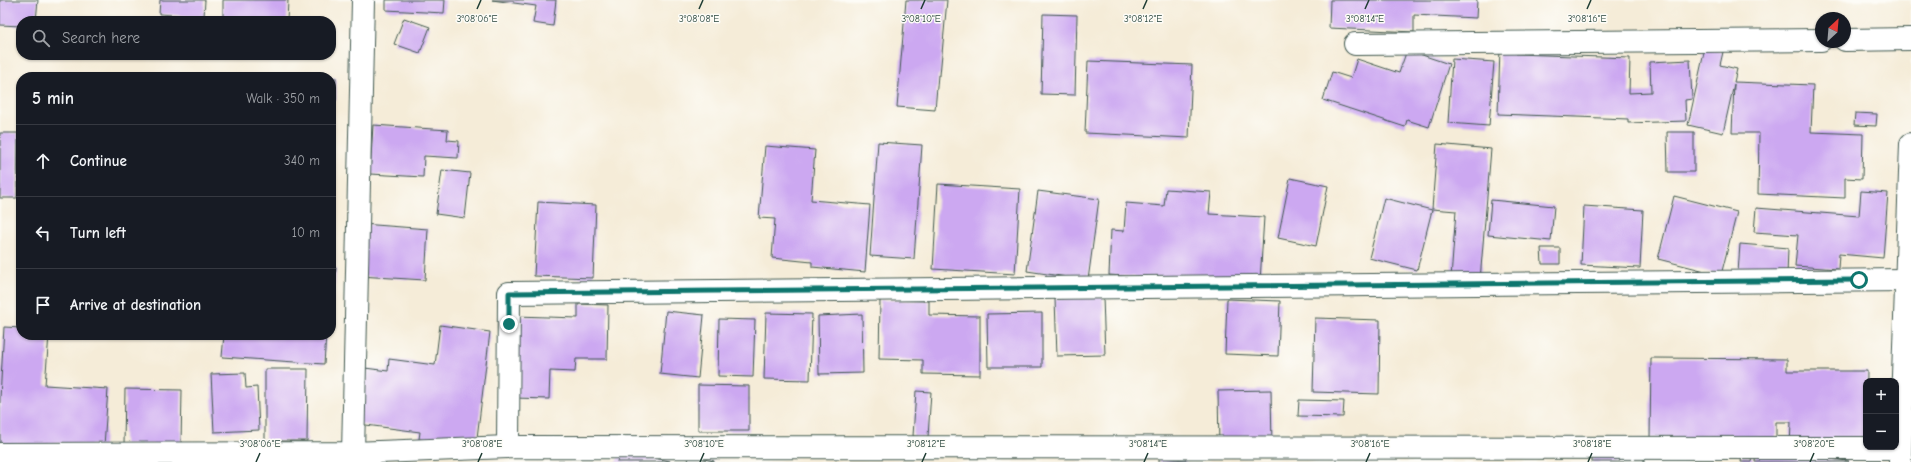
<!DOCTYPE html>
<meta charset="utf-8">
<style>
body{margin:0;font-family:"Comic Neue",sans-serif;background:#242831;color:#f1f3f6}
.controls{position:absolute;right:12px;bottom:12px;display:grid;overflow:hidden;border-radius:8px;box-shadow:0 1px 3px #0004}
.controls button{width:36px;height:36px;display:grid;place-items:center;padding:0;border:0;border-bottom:1px solid #363941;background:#171b24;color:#f1f3f6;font:20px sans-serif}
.compass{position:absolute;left:1815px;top:12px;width:36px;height:36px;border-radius:50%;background:#171b24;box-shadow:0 1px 3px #0004;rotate:26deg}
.stop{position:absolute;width:12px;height:12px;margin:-9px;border:3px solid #0f766e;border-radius:50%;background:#fff}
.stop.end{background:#0f766e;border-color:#fff;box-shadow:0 1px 4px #0008}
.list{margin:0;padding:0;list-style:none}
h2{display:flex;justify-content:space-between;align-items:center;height:52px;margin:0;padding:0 16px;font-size:17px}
h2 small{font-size:13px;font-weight:400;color:#9ea1a6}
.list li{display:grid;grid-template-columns:26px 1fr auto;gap:12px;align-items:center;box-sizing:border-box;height:72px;padding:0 16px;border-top:1px solid #363941}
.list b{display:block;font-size:15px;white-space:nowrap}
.list em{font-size:13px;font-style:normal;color:#9ea1a6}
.icon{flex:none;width:22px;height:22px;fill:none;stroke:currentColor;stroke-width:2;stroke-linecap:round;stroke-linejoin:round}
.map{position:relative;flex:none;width:1911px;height:462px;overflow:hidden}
.search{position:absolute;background:#171b24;box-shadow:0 1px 3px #0004;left:16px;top:16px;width:320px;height:44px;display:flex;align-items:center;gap:10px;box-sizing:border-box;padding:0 14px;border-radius:16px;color:#9ea1a6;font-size:15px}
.panel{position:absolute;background:#171b24;box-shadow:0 1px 3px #0004;left:16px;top:72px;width:320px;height:268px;border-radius:16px}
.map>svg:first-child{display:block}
</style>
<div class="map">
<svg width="1911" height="462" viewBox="0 0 1911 462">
<rect width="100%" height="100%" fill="#fdfcf7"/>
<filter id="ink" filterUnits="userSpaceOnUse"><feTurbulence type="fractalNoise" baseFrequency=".025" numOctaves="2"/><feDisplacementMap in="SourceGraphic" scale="8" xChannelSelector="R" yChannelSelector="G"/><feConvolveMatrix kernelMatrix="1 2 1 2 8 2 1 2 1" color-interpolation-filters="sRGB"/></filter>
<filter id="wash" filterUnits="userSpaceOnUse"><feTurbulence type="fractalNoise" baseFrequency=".012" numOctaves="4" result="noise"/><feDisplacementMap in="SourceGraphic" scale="16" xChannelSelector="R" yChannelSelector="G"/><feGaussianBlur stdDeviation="0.9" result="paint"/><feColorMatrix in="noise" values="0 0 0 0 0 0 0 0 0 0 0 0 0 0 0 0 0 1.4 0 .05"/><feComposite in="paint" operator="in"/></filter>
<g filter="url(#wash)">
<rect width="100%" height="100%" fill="#f5ecd8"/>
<g id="blocks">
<g fill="#cca8f1">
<path d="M0,0H38L36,21H21V26L0,25Z"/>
<path d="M160,0H205L204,17L159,14Z"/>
<path d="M223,0H288L287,21H223Z"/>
<path d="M386,0H445L444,13L386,10Z"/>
<path d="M492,0H556L553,26L533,23L536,6Z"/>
<path d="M906,0H947L940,75H938L935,110L897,107Z"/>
<path d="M1330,0H1477L1476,18L1414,15V32L1329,28Z"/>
<path d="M1043,14L1077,15L1075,95L1041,94Z"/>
<path d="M404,18L430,27L420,53L394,44Z"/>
<path d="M1500,47L1517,48L1516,54L1630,58L1629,93L1651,92L1650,62L1690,60L1692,99L1685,100L1686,121L1628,123V119L1498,114Z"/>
<path d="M1705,48L1723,52L1720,65L1737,69L1734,82L1813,85L1811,132L1863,134L1862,179L1845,178V198L1758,194L1759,133H1732L1734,84L1723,133L1688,125Z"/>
<path d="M1407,50L1449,64L1429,127L1407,120L1405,127L1323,100L1332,72L1351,78L1357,59L1399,73Z"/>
<path d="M1452,59L1494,62L1489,126L1448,123Z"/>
<path d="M1088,61L1192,65L1189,138L1085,133Z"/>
<path d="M233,75L253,76V77H233Z"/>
<rect x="331" y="78" width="5" height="22"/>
<path d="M1855,113L1877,114L1876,126L1854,125Z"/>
<path d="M373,125L448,130L447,140L459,141L458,158L424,156L423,177L370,174Z"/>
<path d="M1667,132H1694V172H1668Z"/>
<path d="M0,133H18L17,198H0Z"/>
<path d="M878,142L922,145L914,259L870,256Z"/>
<path d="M1437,144L1491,149L1480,280L1451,278L1456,211L1432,209Z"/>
<path d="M765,146L815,150L811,200L870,205L865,272L812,267V262L772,258L775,219L759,218Z"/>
<path d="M442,170L470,173L465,218L436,214Z"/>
<path d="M1290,178L1328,186L1316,246L1278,238Z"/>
<path d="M938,184L1020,189L1015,274L933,269Z"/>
<path d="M1166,189L1211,192L1209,214L1264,217L1260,282H1206L1109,275L1111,230L1124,231L1126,203L1164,206Z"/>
<path d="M1038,191L1099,199L1088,280L1027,271Z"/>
<path d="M1861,191L1888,193L1883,258L1839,254L1838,269L1795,266L1798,235L1754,232L1756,208L1859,216Z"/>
<path d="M1674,196L1737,212L1721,275L1658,259Z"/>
<path d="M1384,198L1432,210L1417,270L1369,258Z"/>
<path d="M1491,200L1554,206L1551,241L1488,235Z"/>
<path d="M538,202L596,205L593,278L534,276Z"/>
<path d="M1584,206L1643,210L1640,268L1581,265Z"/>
<path d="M362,224L428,229L425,280L359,276Z"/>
<path d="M1740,244L1788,248L1787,276L1738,273Z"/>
<path d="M1541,248H1560V264H1542Z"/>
<path d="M331,267L336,268L332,307H331Z"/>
<path d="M1103,297L1105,355L1057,356L1055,299Z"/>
<path d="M1227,299L1280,301L1278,356L1225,354Z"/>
<path d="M880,300L929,301V315L980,316V375L923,374V360L879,359Z"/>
<path d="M578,304L608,305L607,359H576L575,372L550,371L549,399L514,398L516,316L578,318Z"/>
<path d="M666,311L704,315L698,378L660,374Z"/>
<path d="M766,313L812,314L810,380L764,379Z"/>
<path d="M1042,313V367H988L987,314Z"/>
<path d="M862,314L863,373L819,374L818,316Z"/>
<path d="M1315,318L1380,320L1379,394L1313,392Z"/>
<path d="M719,319L755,320L753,377L718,376Z"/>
<path d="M440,325L490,332L476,446L419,439L420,432L358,424L365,368L388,371L389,359L435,365Z"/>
<path d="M4,327L21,328V335H49L45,385L108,389L104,446L49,443L48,452L0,449V398Z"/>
<path d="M224,335H326L324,364L222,357Z"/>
<path d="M1651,358L1787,359V371H1867L1866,438L1790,447L1791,422H1776V443L1650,438Z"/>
<path d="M265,369H308L307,441H265Z"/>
<path d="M245,373L246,388L257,387L259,430L214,432L211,374Z"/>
<path d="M698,385L749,386V431H698Z"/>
<path d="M125,389L182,390L181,445L124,444Z"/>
<path d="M1271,390L1272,447H1219L1218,391Z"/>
<path d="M916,391L931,392L928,437L913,436Z"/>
<path d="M1299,400L1344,401L1343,417L1298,416Z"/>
<path d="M619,452L670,461V462H617Z"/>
<path d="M1756,452L1849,461L1848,462H1755Z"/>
<path d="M689,456L714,461V462H688Z"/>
<rect x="1592" y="456" width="52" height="6"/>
<path d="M1742,456L1753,457L1752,462H1741Z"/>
<path d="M1159,458L1186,460V462H1159Z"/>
</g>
</g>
</g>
<g filter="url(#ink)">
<use href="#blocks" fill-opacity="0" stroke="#3f574d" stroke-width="1"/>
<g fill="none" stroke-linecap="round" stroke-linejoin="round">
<g stroke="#3f574d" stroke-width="24">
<g id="minor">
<path d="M1845,40L1911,39"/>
<path d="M1355,44L1821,40"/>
<path d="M508,447L509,293L1907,280"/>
<path d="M353,453L363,0"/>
<path d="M0,454L353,453L508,447L1900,448"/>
</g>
</g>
<g stroke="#3f574d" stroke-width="24">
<path id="major" d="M1900,462L1911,144"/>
</g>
<use href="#minor" stroke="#fff" stroke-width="22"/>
<use href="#major" stroke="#fff" stroke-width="22"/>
</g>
</g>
<g fill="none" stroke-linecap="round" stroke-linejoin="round" filter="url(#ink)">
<path stroke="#0f766e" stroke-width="5" d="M509,324V293L1859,280"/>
</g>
<path fill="none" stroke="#1f3d34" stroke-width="1.5" d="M477,9L481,0M699,9L703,0M921,9L925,0M1143,9L1147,0M1365,9L1369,0M1587,9L1591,0M256,462L260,453M478,462L482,453M700,462L704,453M922,462L926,453M1144,462L1148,453M1366,462L1370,453M1588,462L1592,453M1810,462L1814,453"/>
<g font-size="10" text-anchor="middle" fill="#1f3d34" stroke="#fdfcf7" stroke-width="3" stroke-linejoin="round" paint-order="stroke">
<text x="477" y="22">3°08'06"E</text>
<text x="699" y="22">3°08'08"E</text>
<text x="921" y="22">3°08'10"E</text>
<text x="1143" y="22">3°08'12"E</text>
<text x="1587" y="22">3°08'16"E</text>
<text x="1365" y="22">3°08'14"E</text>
<text x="260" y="447">3°08'06"E</text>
<text x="482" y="447">3°08'08"E</text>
<text x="704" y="447">3°08'10"E</text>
<text x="926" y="447">3°08'12"E</text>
<text x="1148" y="447">3°08'14"E</text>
<text x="1370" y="447">3°08'16"E</text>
<text x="1592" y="447">3°08'18"E</text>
<text x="1814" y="447">3°08'20"E</text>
</g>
</svg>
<div class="controls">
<button>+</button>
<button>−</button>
</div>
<svg class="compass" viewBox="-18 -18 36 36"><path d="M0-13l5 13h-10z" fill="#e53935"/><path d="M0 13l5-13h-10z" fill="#9ea1a6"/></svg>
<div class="stop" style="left:1859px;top:280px"></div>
<div class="stop end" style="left:509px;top:324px"></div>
<div class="search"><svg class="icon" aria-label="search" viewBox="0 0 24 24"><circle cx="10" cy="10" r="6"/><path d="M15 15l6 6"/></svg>Search here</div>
<section class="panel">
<h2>5 min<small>Walk · 350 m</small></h2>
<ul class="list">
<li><svg class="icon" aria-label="ahead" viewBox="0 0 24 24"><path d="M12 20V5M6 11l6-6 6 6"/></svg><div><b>Continue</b></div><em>340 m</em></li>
<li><svg class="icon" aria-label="left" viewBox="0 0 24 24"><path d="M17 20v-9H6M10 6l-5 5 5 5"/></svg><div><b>Turn left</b></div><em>10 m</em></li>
<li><svg class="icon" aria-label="arrive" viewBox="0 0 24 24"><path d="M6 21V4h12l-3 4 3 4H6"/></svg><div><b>Arrive at destination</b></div></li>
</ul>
</section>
</div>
